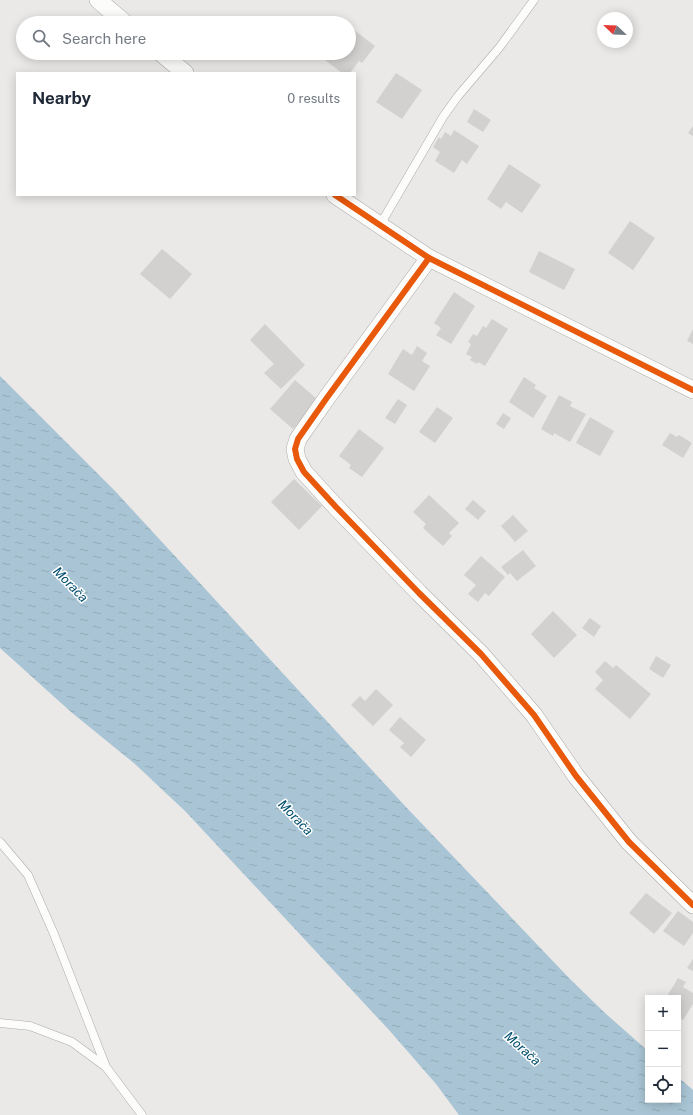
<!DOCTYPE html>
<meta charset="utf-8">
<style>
body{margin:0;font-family:"Public Sans",sans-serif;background:#f2f2f3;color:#1f2937}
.controls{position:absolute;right:12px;bottom:12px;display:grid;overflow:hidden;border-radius:0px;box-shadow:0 2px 10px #0003}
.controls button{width:36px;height:36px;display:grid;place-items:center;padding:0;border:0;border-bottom:1px solid #e0e1e3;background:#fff;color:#1f2937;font:20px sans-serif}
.compass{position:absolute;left:597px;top:12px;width:36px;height:36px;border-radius:50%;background:#fff;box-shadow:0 2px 10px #0003;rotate:293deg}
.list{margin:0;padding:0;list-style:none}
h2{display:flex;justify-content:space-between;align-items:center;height:52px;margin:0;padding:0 16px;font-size:17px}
h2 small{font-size:13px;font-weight:400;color:#747a83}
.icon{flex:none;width:22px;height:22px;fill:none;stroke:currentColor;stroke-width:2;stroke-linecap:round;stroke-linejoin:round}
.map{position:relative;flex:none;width:693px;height:1115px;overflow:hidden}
.search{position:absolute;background:#fff;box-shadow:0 2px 10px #0003;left:16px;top:16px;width:340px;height:44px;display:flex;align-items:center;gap:10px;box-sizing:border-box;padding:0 14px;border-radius:22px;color:#747a83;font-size:15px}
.panel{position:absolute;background:#fff;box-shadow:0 2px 10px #0003;left:16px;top:72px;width:340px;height:124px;border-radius:0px}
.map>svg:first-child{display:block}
</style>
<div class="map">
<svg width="693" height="1115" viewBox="0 0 693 1115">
<defs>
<pattern id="water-ripples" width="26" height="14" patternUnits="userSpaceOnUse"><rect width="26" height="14" fill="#a9c5d5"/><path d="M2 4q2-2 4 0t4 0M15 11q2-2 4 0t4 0" fill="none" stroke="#91a9b7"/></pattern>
</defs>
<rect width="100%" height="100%" fill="#ebe9e7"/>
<path fill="url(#water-ripples)" d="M0,376L115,491L406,807L570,979L605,1013L648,1051V1100H678V1077L693,1090V1115H459L436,1084L389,1030L186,812L135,764L71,712L0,648Z"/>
<g fill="#d3d1d0">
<path d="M350,27L375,46L362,63L359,61L350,73H342L325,60L330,53H349Z"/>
<path d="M396,73L422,90L402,119L376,102Z"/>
<path d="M474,109L491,120L483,132L467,122Z"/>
<path d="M693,126V136L688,133Z"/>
<path d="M454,130L479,146L467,164L462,160L454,173L435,161L440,152L433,147L439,137L441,139L445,132L451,136Z"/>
<path d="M509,164L541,185L522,213L506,202L501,209L487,199Z"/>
<path d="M630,221L655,238L633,270L608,253Z"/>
<path d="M162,249L192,274L170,299L140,274Z"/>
<path d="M539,251L575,269L564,290L529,272Z"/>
<path d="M454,292L475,306L451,344L436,335L441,328L434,323Z"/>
<path d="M492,319L508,329L485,366L478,362L477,364L470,360L472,357L466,354L471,344L468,342L473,334L477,336L483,326L486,328Z"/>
<path d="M265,324L305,365L281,389L264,373L274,364L250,340Z"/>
<path d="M693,329V344L687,341Z"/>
<path d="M417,346L427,353L422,361L430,366L414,391L388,374L403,349L412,355Z"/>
<path d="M524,377L536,385L534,388L547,396L533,418L509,402Z"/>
<path d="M295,380L318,400L293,429L270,409Z"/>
<path d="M559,395L572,402L570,406L586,414L570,442L554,433L553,436L541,429Z"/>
<path d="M398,399L407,405L395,424L385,418Z"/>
<path d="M437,407L453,418L435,443L419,432Z"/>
<path d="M503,413L511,418L504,429L496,424Z"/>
<path d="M590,417L614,431L600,456L576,443Z"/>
<path d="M359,429L384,448L362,477L349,468L351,465L339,456Z"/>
<path d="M670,433L677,437L679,435L692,443L683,458L662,445Z"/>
<path d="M294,479L322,506L299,530L271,502Z"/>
<path d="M429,495L459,523L449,533L452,536L443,546L423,528L426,524L413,512Z"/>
<path d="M473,500L486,511L478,520L465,509Z"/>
<path d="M513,515L528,531L515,542L501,526Z"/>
<path d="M523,550L536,566L517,581L510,573L508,575L501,567Z"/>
<path d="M481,556L505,577L489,596L485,593L478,602L468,594L476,585L464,575Z"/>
<path d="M553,611L577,635L554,658L531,634Z"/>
<path d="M590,618L601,626L594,637L582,628Z"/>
<path d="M656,656L671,665L663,678L649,669Z"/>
<path d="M605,661L613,668L616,665L651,694L630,719L595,689L603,680L595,672Z"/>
<path d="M376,689L393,705L373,726L351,705L360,696L365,701Z"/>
<path d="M400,717L426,740L411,757L400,747L404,743L389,730Z"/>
<path d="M646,893L672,913L654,934L629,913Z"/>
<path d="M678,911L693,922V933L684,946L663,931Z"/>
<path d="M693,959V971L687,968Z"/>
<path d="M678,978L686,982L683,987L693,993V1004L683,1020L678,1017V998H666Z"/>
</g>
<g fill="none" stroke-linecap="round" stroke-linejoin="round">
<g stroke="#adabaa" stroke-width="9">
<g id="service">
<path d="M380,225L443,117L458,96L499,48L534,0"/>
<path d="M0,842L28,875L54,934L106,1067L142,1115"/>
<path d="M0,1023L30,1026L72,1042L106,1067"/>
</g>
</g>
<g stroke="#adabaa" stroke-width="18">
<g id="minor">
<path d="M98,0L125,23"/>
<path d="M161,53L185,73"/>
<path d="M335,195L429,258L693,390"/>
<path d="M429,258L326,399L298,439L295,449L297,459L304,472L336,507L419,593L481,654L534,715L576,776L629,842L693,905"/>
</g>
</g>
<use href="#service" stroke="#fcfcfb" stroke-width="8"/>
<use href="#minor" stroke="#fcfcfb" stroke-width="17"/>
<g stroke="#fff" stroke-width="8">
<g id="cycleway">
<path d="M335,195L429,258L693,390"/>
<path d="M429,258L326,399L298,439L295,449L297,459L304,472L336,507L419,593L481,654L534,715L576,776L629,842L693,905"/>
</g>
</g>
<use href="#cycleway" stroke="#e8590c" stroke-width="6"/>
</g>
<g text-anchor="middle" stroke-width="3" stroke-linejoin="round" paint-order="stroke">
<g font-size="13" font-style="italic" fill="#004d6d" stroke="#fff">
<text transform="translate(71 584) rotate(46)" y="5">Morača</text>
<text transform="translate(296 817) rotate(46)" y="5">Morača</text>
<text transform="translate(523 1048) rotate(42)" y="5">Morača</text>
</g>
</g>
</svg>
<div class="controls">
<button>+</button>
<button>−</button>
<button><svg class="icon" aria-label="locate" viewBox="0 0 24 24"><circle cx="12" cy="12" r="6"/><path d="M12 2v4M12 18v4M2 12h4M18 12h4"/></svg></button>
</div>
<svg class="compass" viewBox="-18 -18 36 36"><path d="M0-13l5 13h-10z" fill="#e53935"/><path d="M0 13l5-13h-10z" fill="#747a83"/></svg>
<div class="search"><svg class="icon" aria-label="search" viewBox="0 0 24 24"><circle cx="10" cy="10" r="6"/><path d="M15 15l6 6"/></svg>Search here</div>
<section class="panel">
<h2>Nearby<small>0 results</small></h2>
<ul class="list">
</ul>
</section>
</div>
